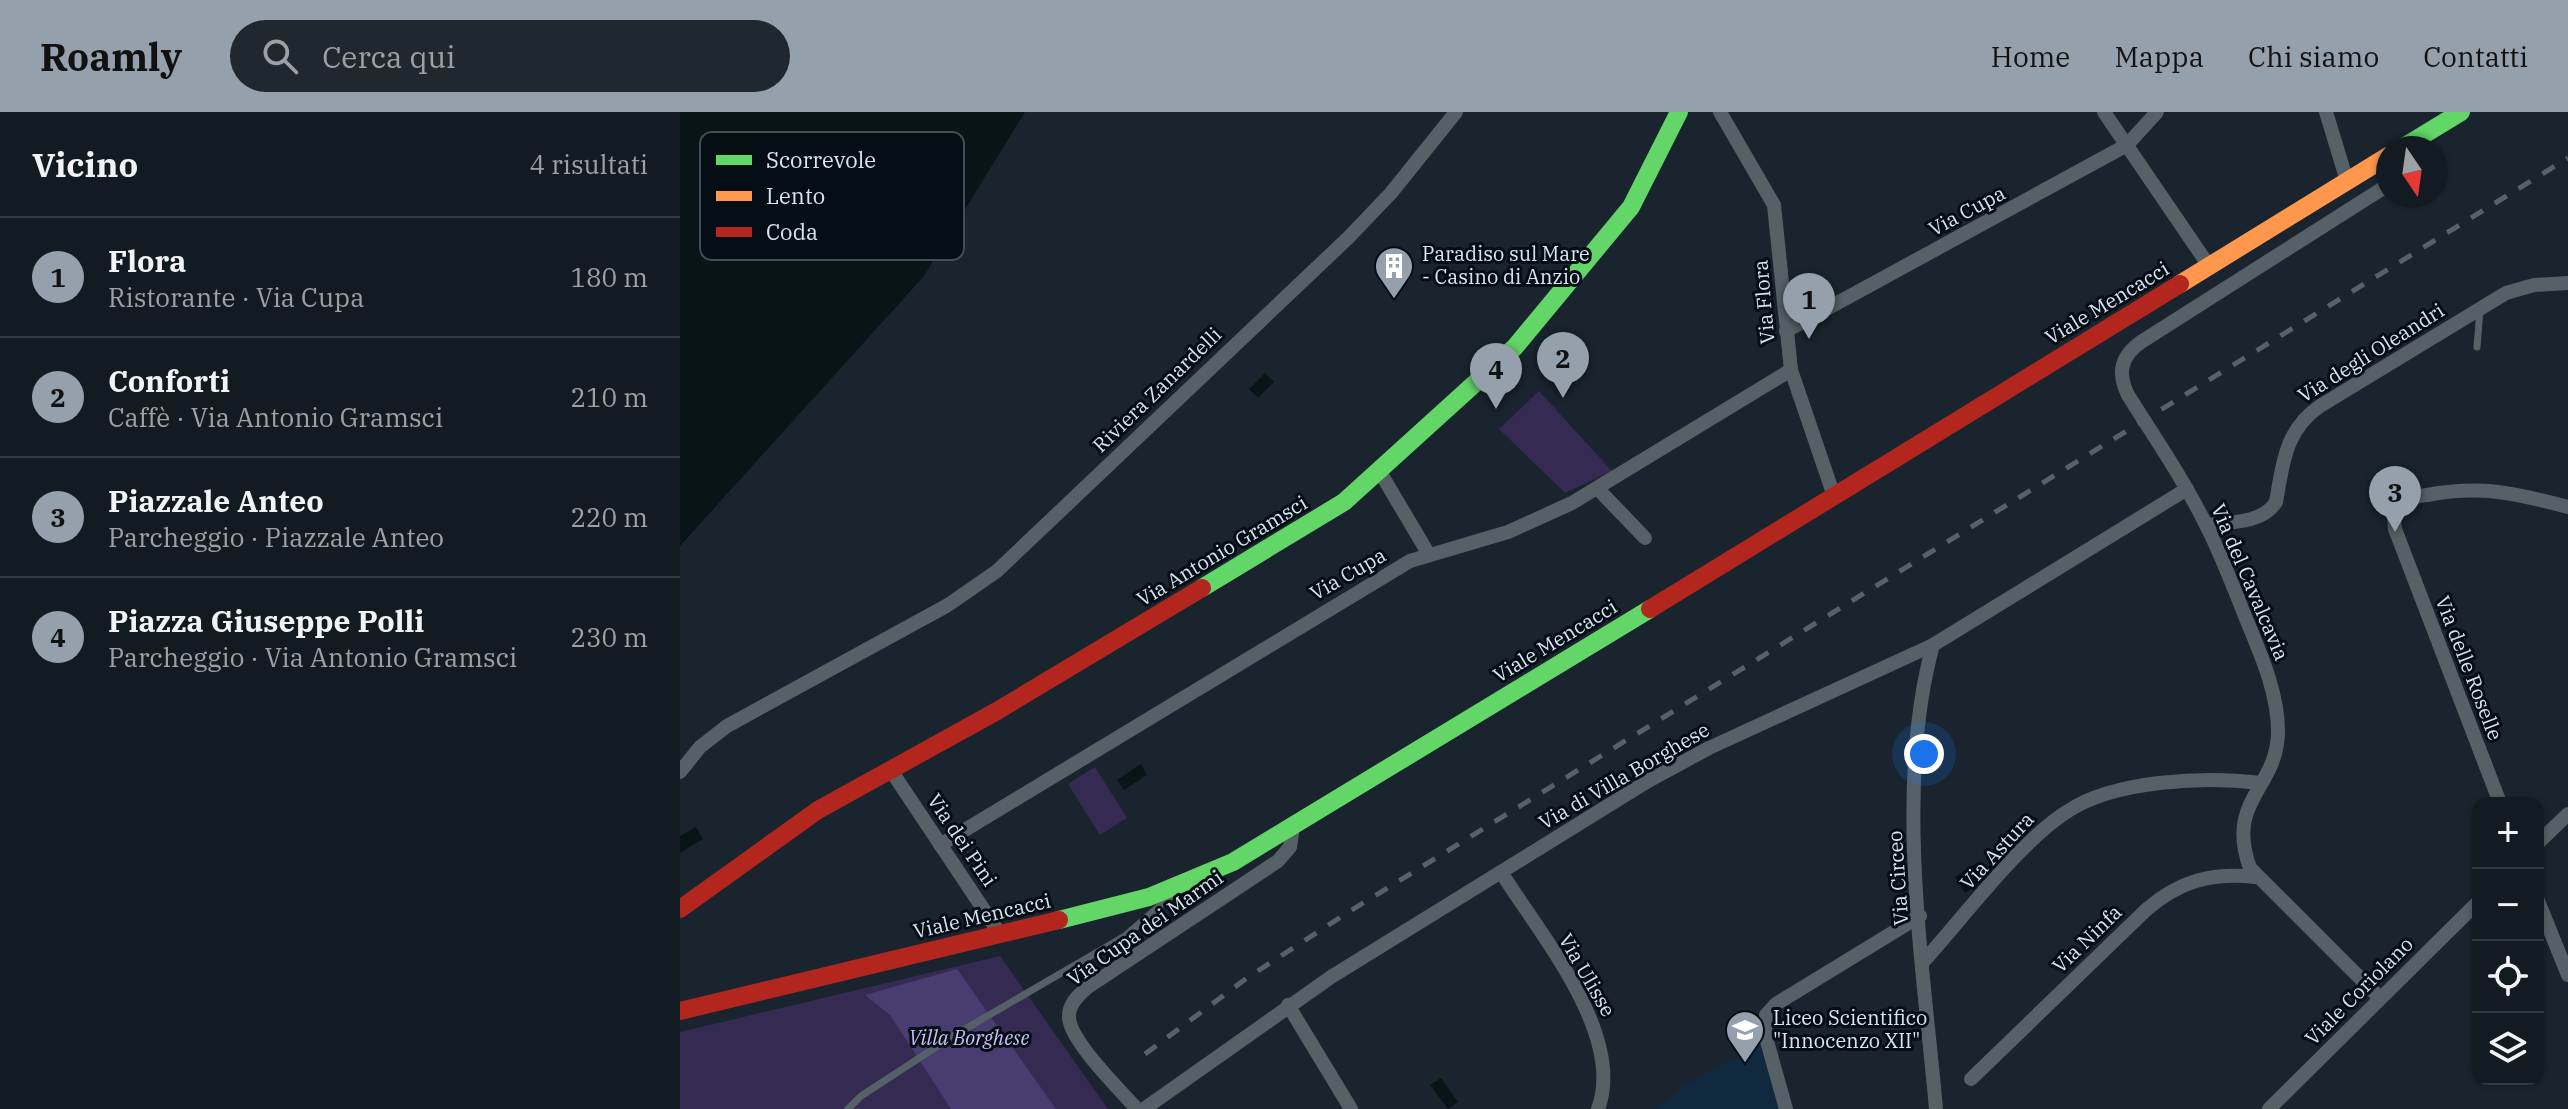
<!DOCTYPE html>
<html lang="it">
<meta charset="utf-8">
<style>
body{margin:0;font-family:"IBM Plex Serif",serif;background:#20282f;color:#f1f3f6}
.controls{position:absolute;right:24px;bottom:24px;display:grid;overflow:hidden;border-radius:16px;box-shadow:0 2px 6px #0004}
.controls button{width:72px;height:72px;display:grid;place-items:center;padding:0;border:0;border-bottom:2px solid #323940;background:#131b22;color:#f1f3f6;font:40px sans-serif}
.compass{position:absolute;left:1696px;top:24px;width:72px;height:72px;border-radius:50%;background:#131b22;box-shadow:0 2px 6px #0004;rotate:167deg}
.you{position:absolute;left:1244px;top:642px;width:28px;height:28px;margin:-20px;border:6px solid #fff;border-radius:50%;background:#1a73e8;box-shadow:0 0 0 12px #1a73e833}
.badge{display:grid;place-items:center;width:52px;height:52px;border-radius:50%;background:#94a1ad;color:#111;font-size:26px;font-weight:700}
.pin{position:absolute;translate:-50% -66px;filter:drop-shadow(0 2px 4px #0008)}
.pin::after{content:'';position:absolute;top:42px;width:28px;height:24px;background:inherit;clip-path:polygon(0 0,100% 0,50% 100%)}
.list{margin:0;padding:0;list-style:none}
h2{display:flex;justify-content:space-between;align-items:center;height:104px;margin:0;padding:0 32px;font-size:34px}
h2 small{font-size:26px;font-weight:400;color:#9da1a5}
.list li{display:grid;grid-template-columns:52px 1fr auto;gap:24px;align-items:center;box-sizing:border-box;height:120px;padding:0 32px;border-top:2px solid #323940}
.list b{display:block;font-size:30px;white-space:nowrap}
.list p{margin:0;font-size:26px;white-space:nowrap;color:#9da1a5}
.list em{font-size:26px;font-style:normal;color:#9da1a5}
.icon{flex:none;width:44px;height:44px;fill:none;stroke:currentColor;stroke-width:2;stroke-linecap:round;stroke-linejoin:round}
.map{position:relative;flex:none;width:1888px;height:997px;overflow:hidden}
header{display:flex;align-items:center;gap:48px;box-sizing:border-box;height:112px;padding:0 40px;background:#94a1ad;color:#111}
header strong{font-size:38px}
nav{display:flex;gap:44px;margin-inline-start:auto;font-size:28px}
.search{width:560px;height:72px;background:#20282f;display:flex;align-items:center;gap:20px;box-sizing:border-box;padding:0 28px;border-radius:44px;color:#9da1a5;font-size:30px}
main{display:flex}
aside{flex:1;background:#131b22}
.map>svg:first-child{display:block}
</style>
<header>
<strong>Roamly</strong>
<div class="search"><svg class="icon" aria-label="search" viewBox="0 0 24 24"><circle cx="10" cy="10" r="6"/><path d="M15 15l6 6"/></svg>Cerca qui</div>
<nav><a>Home</a><a>Mappa</a><a>Chi siamo</a><a>Contatti</a></nav>
</header>
<main>
<aside>
<h2>Vicino<small>4 risultati</small></h2>
<ul class="list">
<li><span class="badge">1</span><div><b>Flora</b><p>Ristorante · Via Cupa</p></div><em>180 m</em></li>
<li><span class="badge">2</span><div><b>Conforti</b><p>Caffè · Via Antonio Gramsci</p></div><em>210 m</em></li>
<li><span class="badge">3</span><div><b>Piazzale Anteo</b><p>Parcheggio · Piazzale Anteo</p></div><em>220 m</em></li>
<li><span class="badge">4</span><div><b>Piazza Giuseppe Polli</b><p>Parcheggio · Via Antonio Gramsci</p></div><em>230 m</em></li>
</ul>
</aside>
<div class="map">
<svg width="1888" height="997" viewBox="0 0 1888 997">
<rect width="100%" height="100%" fill="#19242e"/>
<path fill="#10293e" d="M1080,933L1100,997H975L1008,971Z"/>
<g fill="#352a52">
<path d="M859,279L932,359L885,381L819,317Z"/>
<path d="M415,655L447,706L420,723L388,672Z"/>
<path d="M320,844L428,997H0V920Z"/>
</g>
<path fill="#493c70" d="M277,857L376,997H271L210,903L185,883Z"/>
<g fill="#081516">
<path d="M0,0H345L244,164L0,434Z"/>
<path d="M585,261L594,270L578,286L569,277Z"/>
<path d="M461,652L467,663L444,678L437,668Z"/>
<path d="M16,715L23,727L0,741V724Z"/>
<path d="M1298,750L1308,765L1285,781L1275,765Z"/>
<path d="M761,966L778,990L768,997L750,973Z"/>
</g>
<g fill="none" stroke-linecap="round" stroke-linejoin="round">
<g stroke="#556167" stroke-width="7">
<path d="M1797,235L1800,198"/>
<path d="M168,997L181,984L273,924L445,824L490,785"/>
</g>
<g stroke="#556167" stroke-width="14">
<path d="M1040,0L1094,93L1111,258L1154,384"/>
<path d="M1424,0L1529,154"/>
<path d="M1646,0L1667,69"/>
<path d="M1106,219L1447,33L1477,0"/>
<path d="M700,360L748,441"/>
<path d="M918,377L965,426"/>
<path d="M1527,413C1549,410 1582,412 1596,390C1603,351 1605,318 1640,294L1826,181L1854,173L1888,171"/>
<path d="M1253,533C1214,675 1243,850 1256,997"/>
<path d="M210,657L320,822"/>
<path d="M0,660L20,635L47,614L268,493L317,459L669,125L711,81L776,0"/>
<path d="M1820,691L1715,417L1713,396C1721,385 1734,385 1747,383C1801,373 1835,381 1888,395"/>
<path d="M1858,731L1888,702"/>
<path d="M260,733L730,449L828,420L892,391L1111,258"/>
<path d="M821,760C859,821 946,923 918,997"/>
<path d="M1858,789L1888,863"/>
<path d="M1243,850C1283,806 1340,729 1388,699C1435,668 1526,664 1580,671"/>
<path d="M1700,886L1570,756C1545,687 1598,677 1598,619C1598,581 1581,543 1567,509C1554,477 1542,444 1526,413C1504,368 1475,326 1448,283C1437,261 1441,244 1461,230L1708,73"/>
<path d="M608,893L671,997"/>
<path d="M1291,967L1466,798C1499,769 1532,760 1575,765"/>
<path d="M457,997C440,978 391,930 389,906C388,893 398,883 408,875L598,749L610,735L613,716"/>
<path d="M464,997L651,865L968,669L1029,636L1253,533L1507,377"/>
<path d="M1106,997L1085,922L1086,903L1096,892L1240,804"/>
<path d="M1589,997L1798,790"/>
</g>
<g stroke="#63d668" stroke-width="18">
<path d="M1722,36L1781,0"/>
<path d="M522,476L664,390L835,235L951,95L999,0"/>
<path d="M379,808L469,785L553,750L970,497"/>
</g>
<path stroke="#ff974d" stroke-width="18" d="M1500,172L1708,44"/>
<g stroke="#b3261e" stroke-width="18">
<path d="M970,497L1500,172"/>
<path d="M0,797L138,698L317,599L522,476"/>
<path d="M0,899L379,808"/>
</g>
<path stroke="#586169" stroke-width="5" stroke-dasharray="14 14" stroke-linecap="butt" d="M465,942L567,866L667,801L1888,46"/>
</g>
<defs>
<g id="building-pin" transform="scale(2)"><path d="M0 17L-7.5 6A9.5 9.5 0 1 1 7.5 6Z" fill="#94a1ad" stroke="#050d15"/><path d="M-4-6H4V6H1V3H-1V6H-4ZM-2.5-4.3h1.7v1.8h-1.7ZM.8-4.3h1.7v1.8H.8ZM-2.5-1h1.7V.8h-1.7ZM.8-1h1.7V.8H.8Z" fill="#fff"/></g>
<g id="school-pin" transform="scale(2)"><path d="M0 17L-7.5 6A9.5 9.5 0 1 1 7.5 6Z" fill="#94a1ad" stroke="#050d15"/><path d="M0-5L7-2L0 1L-7-2ZM-4 1L0 2.5L4 1V4Q0 6-4 4Z" fill="#fff"/></g>
</defs>
<g fill-rule="evenodd">
<use href="#building-pin" x="714" y="154"/>
<use href="#school-pin" x="1065" y="918"/>
</g>
<g text-anchor="middle" stroke-width="6" stroke-linejoin="round" paint-order="stroke">
<g font-size="20" fill="#d7e4f1" stroke="#050d15">
<text transform="translate(1287 99) rotate(-28)" y="7">Via Cupa</text>
<text transform="translate(1084 190) rotate(-95)" y="7">Via Flora</text>
<text transform="translate(1427 191) rotate(-31)" y="7">Viale Mencacci</text>
<text transform="translate(1691 241) rotate(-32)" y="7">Via degli Oleandri</text>
<text transform="translate(477 278) rotate(-44)" y="7">Riviera Zanardelli</text>
<text transform="translate(542 439) rotate(-31)" y="7">Via Antonio Gramsci</text>
<text transform="translate(668 462) rotate(-30)" y="7">Via Cupa</text>
<text transform="translate(1570 470) rotate(67)" y="7">Via del Cavalcavia</text>
<text transform="translate(875 529) rotate(-31)" y="7">Viale Mencacci</text>
<text transform="translate(1789 556) rotate(69)" y="7">Via delle Roselle</text>
<text transform="translate(944 664) rotate(-30)" y="7">Via di Villa Borghese</text>
<text transform="translate(282 728) rotate(56)" y="7">Via dei Pini</text>
<text transform="translate(1317 739) rotate(-47)" y="7">Via Astura</text>
<text transform="translate(1218 766) rotate(-94)" y="7">Via Circeo</text>
<text transform="translate(302 804) rotate(-13)" y="7">Viale Mencacci</text>
<text transform="translate(465 816) rotate(-35)" y="7">Via Cupa dei Marmi</text>
<text transform="translate(1407 827) rotate(-44)" y="7">Via Ninfa</text>
<text transform="translate(907 863) rotate(60)" y="7">Via Ulisse</text>
<text transform="translate(1679 879) rotate(-45)" y="7">Viale Coriolano</text>
</g>
<g font-size="20" fill="#d7e4f1" stroke="#050d15" text-anchor="start">
<text x="742" y="149">Paradiso sul Mare<tspan x="742" dy="23">- Casino di Anzio</tspan></text>
<text x="1093" y="913">Liceo Scientifico<tspan x="1093" dy="23">"Innocenzo XII"</tspan></text>
</g>
<g font-size="20" font-style="italic" fill="#cdc0f6" stroke="#050d15">
<text x="289" y="933">Villa Borghese</text>
</g>
</g>
<rect x="20" y="20" width="264" height="128" rx="12" fill="#050d15" stroke="#444e57" stroke-width="2"/>
<rect x="36" y="43" width="36" height="10" fill="#63d668"/>
<rect x="36" y="79" width="36" height="10" fill="#ff974d"/>
<rect x="36" y="115" width="36" height="10" fill="#b3261e"/>
<g font-size="22" fill="#d7e4f1">
<text x="86" y="56">Scorrevole</text>
<text x="86" y="92">Lento</text>
<text x="86" y="128">Coda</text>
</g>
</svg>
<div class="controls">
<button>+</button>
<button>−</button>
<button><svg class="icon" aria-label="locate" viewBox="0 0 24 24"><circle cx="12" cy="12" r="6"/><path d="M12 2v4M12 18v4M2 12h4M18 12h4"/></svg></button>
<button><svg class="icon" aria-label="layers" viewBox="0 0 24 24"><path d="M12 4l9 5-9 5-9-5zM3 14l9 5 9-5"/></svg></button>
</div>
<svg class="compass" viewBox="-18 -18 36 36"><path d="M0-13l5 13h-10z" fill="#e53935"/><path d="M0 13l5-13h-10z" fill="#9da1a5"/></svg>
<div class="you"></div>
<div class="pin badge" style="left:1129px;top:227px">1</div>
<div class="pin badge" style="left:883px;top:286px">2</div>
<div class="pin badge" style="left:1715px;top:420px">3</div>
<div class="pin badge" style="left:816px;top:297px">4</div>
</div>
</main>
